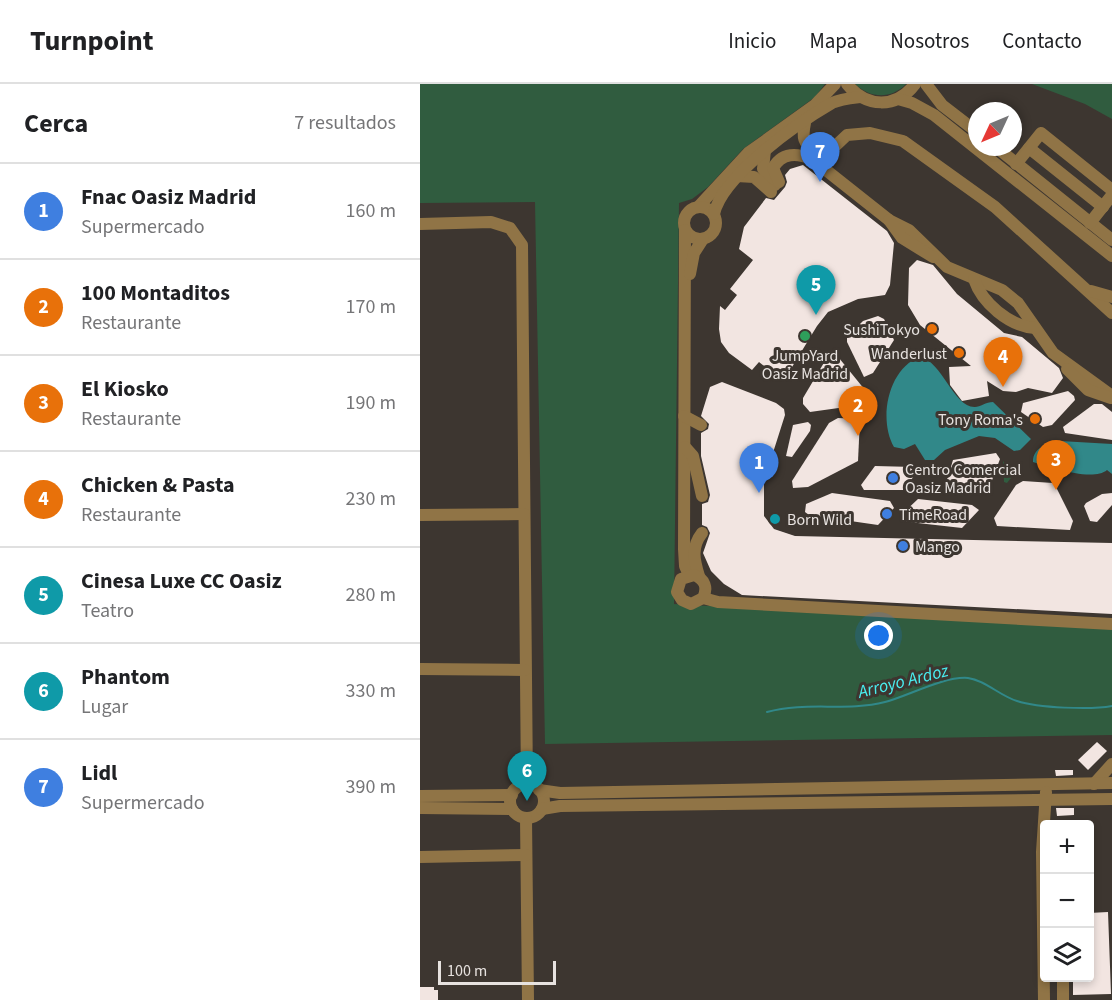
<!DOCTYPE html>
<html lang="es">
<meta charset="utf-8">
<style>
body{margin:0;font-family:"Source Sans 3",sans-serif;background:#f2f2f2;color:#202124}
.controls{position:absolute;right:18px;bottom:18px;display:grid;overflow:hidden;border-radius:6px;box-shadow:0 3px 9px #0003}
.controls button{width:54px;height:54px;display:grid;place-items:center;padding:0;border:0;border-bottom:2px solid #e0e0e0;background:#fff;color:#202124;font:30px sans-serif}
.compass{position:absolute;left:548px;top:18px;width:54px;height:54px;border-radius:50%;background:#fff;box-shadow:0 3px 9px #0003;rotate:226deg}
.scale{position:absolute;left:18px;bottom:15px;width:118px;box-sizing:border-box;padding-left:6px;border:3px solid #e7e2df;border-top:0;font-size:16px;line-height:21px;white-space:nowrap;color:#e7e2df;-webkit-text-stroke:4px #3d3630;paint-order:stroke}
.you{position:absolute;left:459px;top:552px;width:21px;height:21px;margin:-15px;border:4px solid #fff;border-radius:50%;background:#1a73e8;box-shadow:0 0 0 9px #1a73e833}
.badge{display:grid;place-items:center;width:39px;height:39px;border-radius:50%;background:#5a6286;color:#fff;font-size:20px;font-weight:700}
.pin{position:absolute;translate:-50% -50px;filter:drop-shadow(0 2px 3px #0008)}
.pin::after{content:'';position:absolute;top:32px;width:21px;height:18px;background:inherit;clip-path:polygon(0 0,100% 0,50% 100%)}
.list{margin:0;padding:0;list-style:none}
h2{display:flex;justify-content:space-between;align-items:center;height:78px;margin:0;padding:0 24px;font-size:26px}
h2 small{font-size:20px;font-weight:400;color:#757577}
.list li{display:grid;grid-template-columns:39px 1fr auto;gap:18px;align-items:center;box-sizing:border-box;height:96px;padding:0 24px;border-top:2px solid #e0e0e0}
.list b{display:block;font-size:22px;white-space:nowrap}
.list p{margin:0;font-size:20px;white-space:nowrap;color:#757577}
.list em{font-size:20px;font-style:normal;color:#757577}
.icon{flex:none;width:33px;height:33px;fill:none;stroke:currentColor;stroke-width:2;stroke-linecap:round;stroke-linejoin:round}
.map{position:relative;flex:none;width:692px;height:916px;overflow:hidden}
header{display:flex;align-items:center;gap:36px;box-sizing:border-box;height:84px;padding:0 30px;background:#fff;border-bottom:2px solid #e0e0e0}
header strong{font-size:28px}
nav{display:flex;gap:33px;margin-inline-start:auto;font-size:21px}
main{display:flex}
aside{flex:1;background:#fff}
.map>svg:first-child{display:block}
</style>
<header>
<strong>Turnpoint</strong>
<nav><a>Inicio</a><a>Mapa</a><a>Nosotros</a><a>Contacto</a></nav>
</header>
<main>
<aside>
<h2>Cerca<small>7 resultados</small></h2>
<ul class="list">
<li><span class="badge" style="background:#3f7fe0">1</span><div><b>Fnac Oasiz Madrid</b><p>Supermercado</p></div><em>160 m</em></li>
<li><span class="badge" style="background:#e8710a">2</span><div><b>100 Montaditos</b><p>Restaurante</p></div><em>170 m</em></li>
<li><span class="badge" style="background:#e8710a">3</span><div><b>El Kiosko</b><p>Restaurante</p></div><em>190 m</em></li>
<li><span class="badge" style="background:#e8710a">4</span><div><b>Chicken &amp; Pasta</b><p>Restaurante</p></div><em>230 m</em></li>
<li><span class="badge" style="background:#0f9aa8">5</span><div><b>Cinesa Luxe CC Oasiz</b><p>Teatro</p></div><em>280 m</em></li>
<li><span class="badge" style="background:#0f9aa8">6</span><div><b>Phantom</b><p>Lugar</p></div><em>330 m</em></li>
<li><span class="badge" style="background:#3f7fe0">7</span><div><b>Lidl</b><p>Supermercado</p></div><em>390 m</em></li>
</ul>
</aside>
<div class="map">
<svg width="692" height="916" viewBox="0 0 692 916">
<rect width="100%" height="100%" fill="#3d3630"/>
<g fill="#305c3f">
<path d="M0,0H405L395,13L323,65L288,103L272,115L259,119L254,520L692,544V651L125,660L115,118L0,119Z"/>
<path d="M435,0H486C471,15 451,15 435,0Z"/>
<path d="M612,0H692V35L665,20Z"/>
<path d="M583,377L594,390L587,399L584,398Z"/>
</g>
<g fill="#318889">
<path d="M500,273C522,277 534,324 555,323C560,323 566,318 573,318L611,355L600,366L594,367L575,354L559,352L525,366L514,376H505L495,360L484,365L474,363C458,336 468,284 500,273Z"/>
<path d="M640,357L692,360V390L687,386C673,398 629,383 613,378C613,363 628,359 640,357Z"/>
</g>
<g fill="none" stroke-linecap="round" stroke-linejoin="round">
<path stroke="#318889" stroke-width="2" d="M347,628C386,617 426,628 465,618C488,612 524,592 548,594C565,596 580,612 597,617C618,624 671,626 692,622"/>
</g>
<g fill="#f2e5e1">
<path d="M383,81L467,147L474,159L470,201L465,211L438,215L408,228L397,242L369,288L357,292L339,278L332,286L309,269L301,258L299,245L300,222L305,226L317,211L310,205L333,176L319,165L324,143L346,114L354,116L365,103L367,98L365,91L370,85Z"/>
<path d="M497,176L513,181L537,210L584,249L602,253L639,284L643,294L632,309L608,304L596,308L583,307L567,297L569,312L542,317L530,301L529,283L551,282L500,241L488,221L489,184Z"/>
<path d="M458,232L464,235L474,256L453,289L444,293L427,258V253L443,237Z"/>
<path d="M414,272L419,274L445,306L443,317L440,321L390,328L383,320V314L405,277Z"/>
<path d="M302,298L356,319L364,325L365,331L344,397V432L354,445L375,452L692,459V530L322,511L304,500L291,487L283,469L290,449L287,443L282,441V420L288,418L290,411L281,372V349L288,345L289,340L281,332L290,303Z"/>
<path d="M648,307L654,312L655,316L632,341L623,343L601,328L603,319Z"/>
<path d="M674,320H682L692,328V356L645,349L643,343Z"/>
<path d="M418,334L440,335L438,377L388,403L373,404L372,397L409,339Z"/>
<path d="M388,338L391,341L390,347L372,373L366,372L373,341Z"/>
<path d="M576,369L580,375L571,399L530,402L526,399L533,376Z"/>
<path d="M455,382L494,383L496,389L484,406H444L441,401Z"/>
<path d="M603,397L633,399L636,403L653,437L650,446L577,442L574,434L596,401Z"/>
<path d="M412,409L470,417L474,424L458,441L389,431L385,428L386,420Z"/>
<path d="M692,409V421L677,438L670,437L664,422L666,419L682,410Z"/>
<path d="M498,415L552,421L559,426L542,444L480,437L481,431Z"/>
<path d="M677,658L687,667L668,686L658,676Z"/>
<path d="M635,686H653V691L636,692Z"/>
<path d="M636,724H654V731L637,732Z"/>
<path d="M688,828L691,910L653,911V894H669V829Z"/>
<path d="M0,903H14V906H18V916H0Z"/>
</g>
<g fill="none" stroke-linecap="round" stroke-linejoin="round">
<g stroke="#907446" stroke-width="12">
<path d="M427,0C446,24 476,25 495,0"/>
<path d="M506,0L522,21L557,48"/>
<path d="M478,15L492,19L514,31L692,172"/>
<path d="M385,39C382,54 383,58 395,69H406"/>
<path d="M576,63L692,156"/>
<path d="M609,64L683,123"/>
<path d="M345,66L343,85L355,101"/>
<path d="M596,80L621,49L692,106"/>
<path d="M402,82L410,67L427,51L450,49L483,57L575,123L692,229"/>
<path d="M317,92L334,93L351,108"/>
<path d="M359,98L353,84C362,68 377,69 392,75L469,136L489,146L527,183L582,206L598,219L633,269L692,312"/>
<path d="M279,122L328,69L395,21L415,0"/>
<circle cx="280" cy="139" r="16"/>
<path d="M294,130C302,92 379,38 412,19C420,15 431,14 440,13"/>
<path d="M469,136L482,154L513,173"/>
<path d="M670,139L692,111"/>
<path d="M0,140L71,138L90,144L102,161L107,701"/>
<path d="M265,146L264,465L265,482L269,491"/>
<path d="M270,190L274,169L283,155"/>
<path d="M554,195C562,219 589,242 615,244"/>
<path d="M671,207L692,213"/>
<path d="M647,285L668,306L691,314"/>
<path d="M264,332L281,341"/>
<path d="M265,363L273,372L282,412"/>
<path d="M0,431L104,430"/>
<path d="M279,492C274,476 271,463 282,449"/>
<path d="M283,514C288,504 285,495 274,491L261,495L257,508L262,516L271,520L283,514L298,518L692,540"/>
<path d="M0,585L105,586"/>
<path d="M674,700L692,680"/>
<circle cx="107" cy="717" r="17"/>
<path d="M119,706L140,709L692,699"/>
<path d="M0,712L92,711"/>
<path d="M0,724L92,725"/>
<path d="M122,725L140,722L692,715"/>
<path d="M106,734L108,916"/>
<path d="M0,773L106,771"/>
<path d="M643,894V916"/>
<path d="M624,916L622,768L626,708"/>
</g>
</g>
<g fill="#e8710a" stroke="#3d3630" stroke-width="2">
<circle cx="512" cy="245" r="6"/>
<circle cx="539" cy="269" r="6"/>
<circle cx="615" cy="335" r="6"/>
</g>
<circle fill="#2e9e5b" stroke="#3d3630" stroke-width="2" cx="385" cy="252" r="6"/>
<g fill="#3f7fe0" stroke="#3d3630" stroke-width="2">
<circle cx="473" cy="394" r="6"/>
<circle cx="467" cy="430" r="6"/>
<circle cx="483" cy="462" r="6"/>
</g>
<circle fill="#0f9aa8" stroke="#3d3630" stroke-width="2" cx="355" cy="435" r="6"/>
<g text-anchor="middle" stroke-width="6" stroke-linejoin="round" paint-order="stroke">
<g font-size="16" fill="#e7e2df" stroke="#3d3630" text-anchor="start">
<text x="500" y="251" text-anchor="end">SushiTokyo</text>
<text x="527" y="275" text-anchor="end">Wanderlust</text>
<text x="385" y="277" text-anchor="middle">JumpYard<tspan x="385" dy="18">Oasiz Madrid</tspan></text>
<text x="603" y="341" text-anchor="end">Tony Roma's</text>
<text x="485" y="391">Centro Comercial<tspan x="485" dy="18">Oasiz Madrid</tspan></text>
<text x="479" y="436">TimeRoad</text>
<text x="367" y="441">Born Wild</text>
<text x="495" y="468">Mango</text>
</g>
<g font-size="18" font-style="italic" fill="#49edef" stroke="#3d3630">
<text transform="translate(483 597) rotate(-14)" y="6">Arroyo Ardoz</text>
</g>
</g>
</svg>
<div class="controls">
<button>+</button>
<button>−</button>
<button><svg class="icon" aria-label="layers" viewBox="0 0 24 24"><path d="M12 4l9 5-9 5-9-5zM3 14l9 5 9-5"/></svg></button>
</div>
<svg class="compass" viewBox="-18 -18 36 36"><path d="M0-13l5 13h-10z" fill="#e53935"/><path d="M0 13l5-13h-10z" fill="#757577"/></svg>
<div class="scale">100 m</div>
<div class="you"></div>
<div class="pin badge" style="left:339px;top:409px;background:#3f7fe0">1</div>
<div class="pin badge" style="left:438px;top:352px;background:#e8710a">2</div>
<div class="pin badge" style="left:636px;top:406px;background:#e8710a">3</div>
<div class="pin badge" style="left:583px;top:303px;background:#e8710a">4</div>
<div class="pin badge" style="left:396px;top:231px;background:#0f9aa8">5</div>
<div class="pin badge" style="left:107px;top:717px;background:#0f9aa8">6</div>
<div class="pin badge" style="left:400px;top:98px;background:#3f7fe0">7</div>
</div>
</main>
